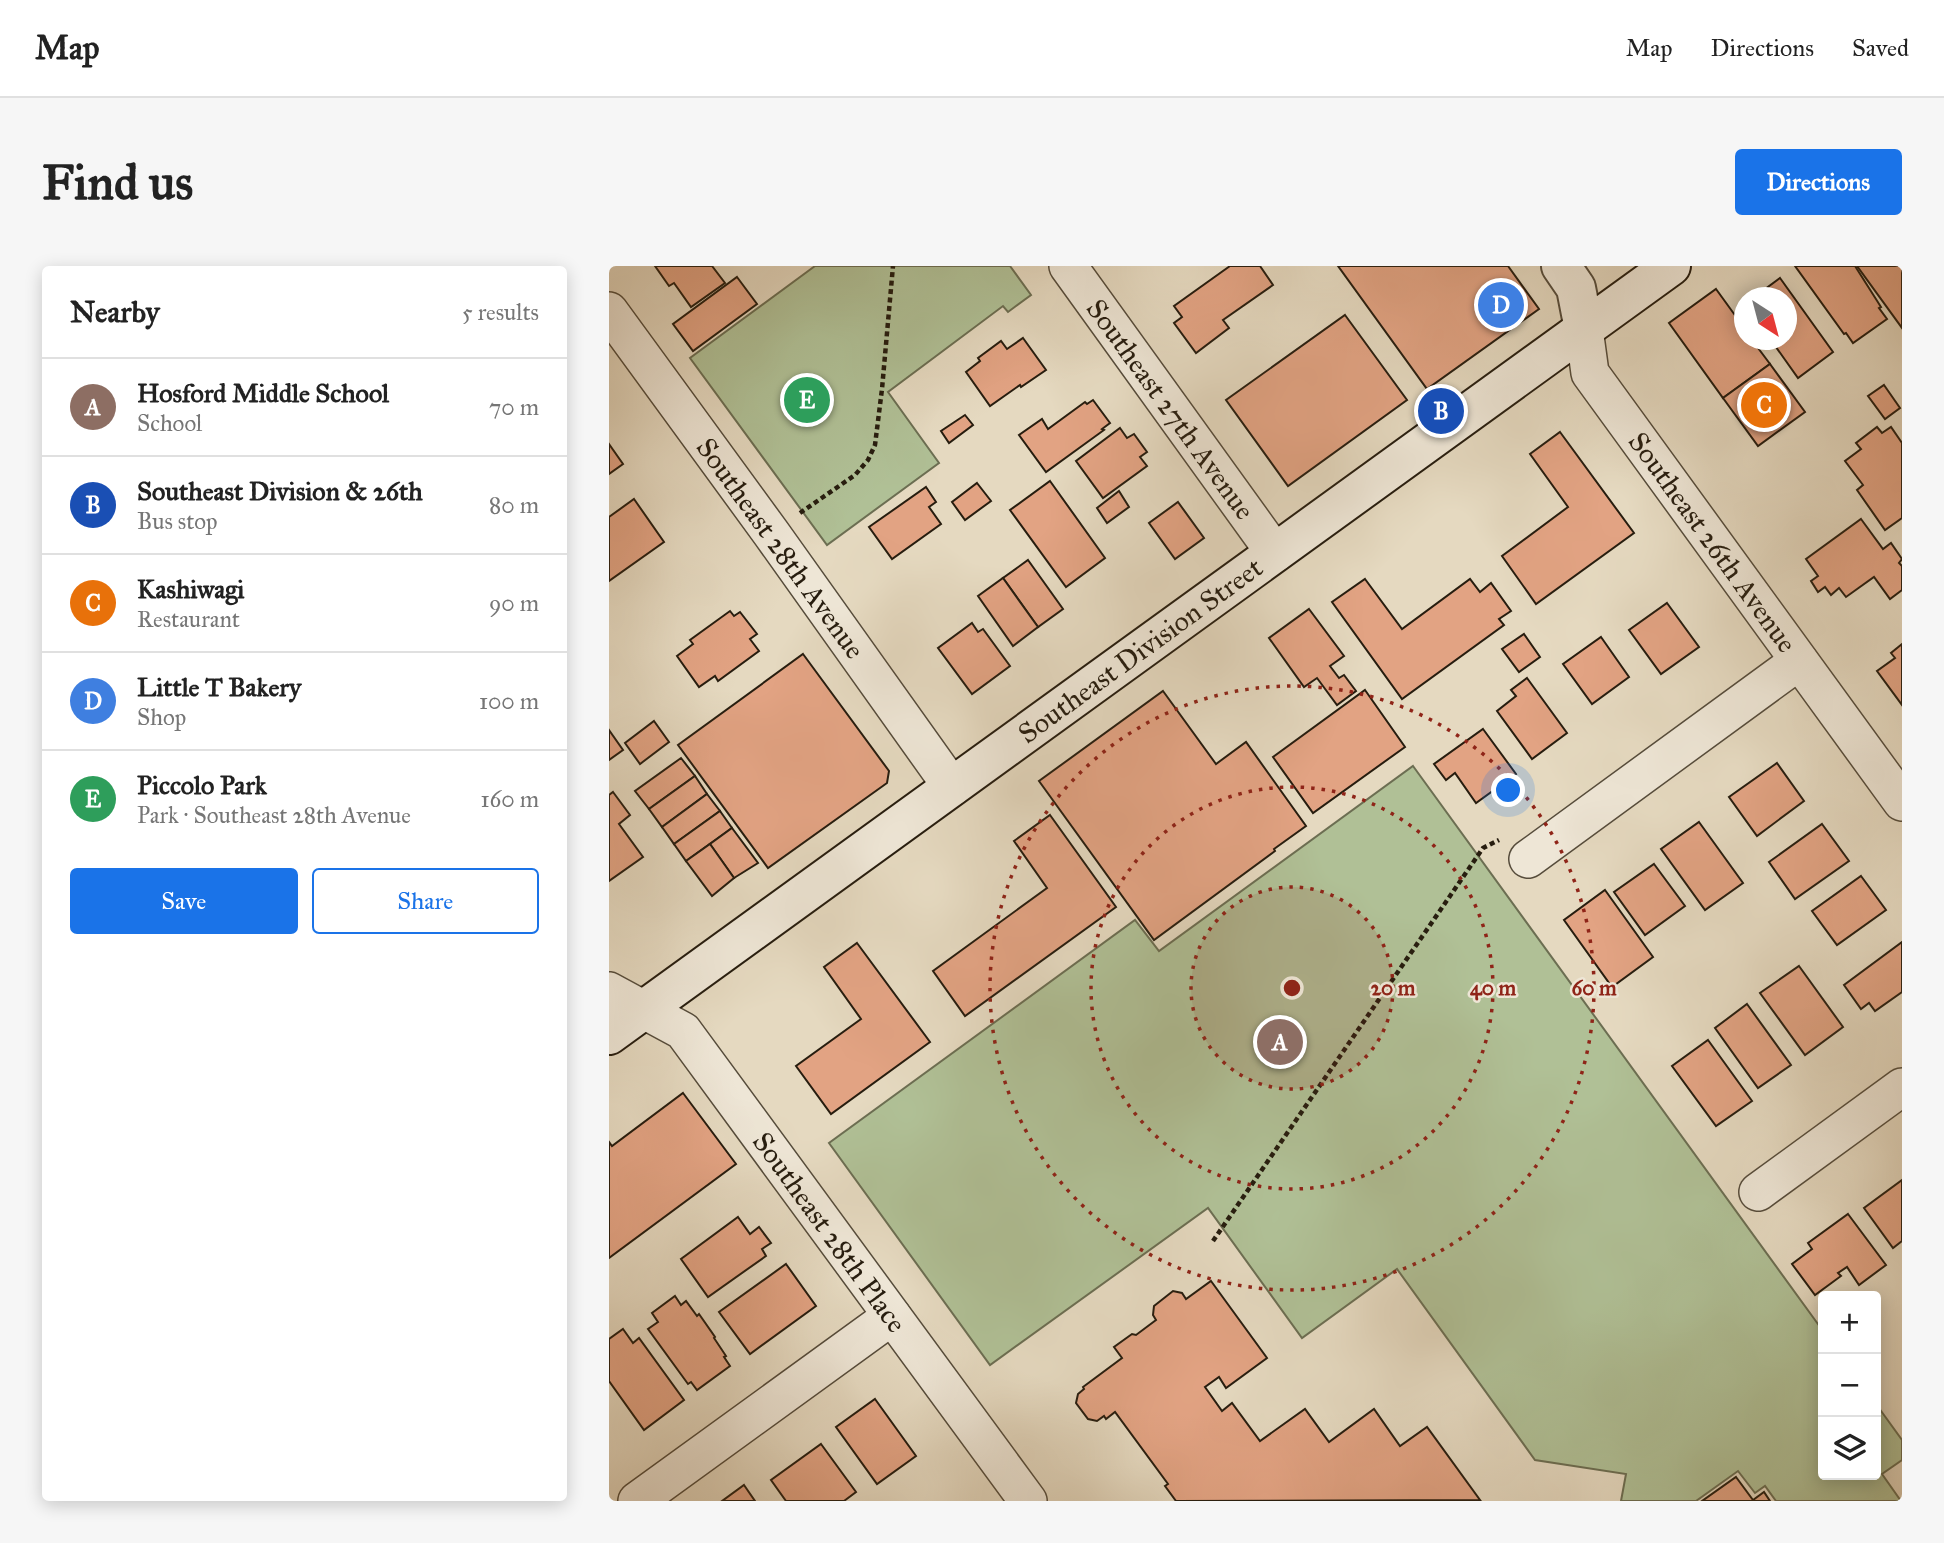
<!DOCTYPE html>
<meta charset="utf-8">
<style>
body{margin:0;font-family:"IM FELL Great Primer",serif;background:#f6f6f6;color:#222}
.controls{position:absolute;right:21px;bottom:21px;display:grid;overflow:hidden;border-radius:7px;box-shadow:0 4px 18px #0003}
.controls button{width:63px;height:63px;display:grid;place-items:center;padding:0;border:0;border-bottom:2px solid #e0e0e0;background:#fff;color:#222;font:35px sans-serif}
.compass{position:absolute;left:1125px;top:21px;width:63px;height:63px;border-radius:50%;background:#fff;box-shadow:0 4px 18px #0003;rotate:144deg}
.you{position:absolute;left:900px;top:525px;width:24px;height:24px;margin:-18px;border:5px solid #fff;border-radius:50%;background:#1a73e8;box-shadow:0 0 0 10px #1a73e833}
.badge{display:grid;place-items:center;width:46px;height:46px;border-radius:50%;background:#1a73e8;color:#fff;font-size:23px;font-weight:700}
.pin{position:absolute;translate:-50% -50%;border:4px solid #fff;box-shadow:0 2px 7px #0006}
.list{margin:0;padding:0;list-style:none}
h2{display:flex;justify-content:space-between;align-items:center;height:91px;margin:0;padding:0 28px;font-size:30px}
h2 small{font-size:23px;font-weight:400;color:#767676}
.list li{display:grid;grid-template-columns:46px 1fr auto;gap:21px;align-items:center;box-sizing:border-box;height:98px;padding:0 28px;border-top:2px solid #e0e0e0}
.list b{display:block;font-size:26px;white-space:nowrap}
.list p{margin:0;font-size:23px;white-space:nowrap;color:#767676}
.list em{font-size:23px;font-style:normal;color:#767676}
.actions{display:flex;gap:14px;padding:21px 28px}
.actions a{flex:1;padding:16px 0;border:2px solid #1a73e8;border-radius:7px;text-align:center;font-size:24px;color:#1a73e8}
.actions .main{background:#1a73e8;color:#fff}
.icon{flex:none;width:38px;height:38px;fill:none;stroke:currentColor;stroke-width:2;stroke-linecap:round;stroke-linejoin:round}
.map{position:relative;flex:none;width:1293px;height:1235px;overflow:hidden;border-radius:7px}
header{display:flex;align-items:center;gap:42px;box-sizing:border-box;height:98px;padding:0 35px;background:#fff;border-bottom:2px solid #e0e0e0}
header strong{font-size:33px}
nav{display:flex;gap:38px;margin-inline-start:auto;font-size:24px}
.intro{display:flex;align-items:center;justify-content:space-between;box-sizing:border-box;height:168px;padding:0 42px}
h1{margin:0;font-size:49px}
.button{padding:18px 32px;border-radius:7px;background:#1a73e8;color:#fff;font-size:24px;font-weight:700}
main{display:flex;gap:42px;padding:0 42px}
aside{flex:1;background:#fff;border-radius:7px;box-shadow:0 4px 18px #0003}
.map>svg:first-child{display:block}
</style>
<header>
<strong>Map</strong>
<nav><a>Map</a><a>Directions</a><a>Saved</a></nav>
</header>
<div class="intro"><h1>Find us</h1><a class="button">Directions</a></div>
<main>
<aside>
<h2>Nearby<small>5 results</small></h2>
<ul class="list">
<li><span class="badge" style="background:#8d6e63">A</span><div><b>Hosford Middle School</b><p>School</p></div><em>70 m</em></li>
<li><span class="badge" style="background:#1a4fb4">B</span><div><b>Southeast Division &amp; 26th</b><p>Bus stop</p></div><em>80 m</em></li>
<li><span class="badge" style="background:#e8710a">C</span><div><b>Kashiwagi</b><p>Restaurant</p></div><em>90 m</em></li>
<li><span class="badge" style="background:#3f7fe0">D</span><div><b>Little T Bakery</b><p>Shop</p></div><em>100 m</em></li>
<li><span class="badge" style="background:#2e9e5b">E</span><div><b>Piccolo Park</b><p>Park · Southeast 28th Avenue</p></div><em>160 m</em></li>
</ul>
<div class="actions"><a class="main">Save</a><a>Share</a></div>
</aside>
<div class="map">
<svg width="1293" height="1235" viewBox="0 0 1293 1235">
<rect width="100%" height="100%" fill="#e5d9c0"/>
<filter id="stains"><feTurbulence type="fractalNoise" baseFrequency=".00286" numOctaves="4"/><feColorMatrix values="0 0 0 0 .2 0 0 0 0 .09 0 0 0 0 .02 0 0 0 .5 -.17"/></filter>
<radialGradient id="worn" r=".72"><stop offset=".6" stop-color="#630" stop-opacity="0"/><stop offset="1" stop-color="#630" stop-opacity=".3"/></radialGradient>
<g fill="#b0c096" stroke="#6c6e52" stroke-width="2">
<path d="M206,0H401L422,29L399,46L394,40L279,126L330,197L218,279L81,92Z"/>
<path d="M804,500L1214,1065V1209H1267V1138L1293,1174V1194L1273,1208L1292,1235H1167L1156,1220L1146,1227L1129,1205L1087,1235H1012L1017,1208L926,1194L788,1003L693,1072L599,942L381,1099L220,877L526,654L550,685Z"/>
</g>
<g fill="#e2a383" stroke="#271d0f" stroke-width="2">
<path d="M46,0H103L116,17L82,41L65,17L60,20Z"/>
<path d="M621,0H651L664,19L614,54L620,62L587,87L565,57L573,51L565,40Z"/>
<path d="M729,0H899L930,43L818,123Z"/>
<path d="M1186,0H1246L1272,41L1270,42L1278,53L1244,77L1237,67L1235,68Z"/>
<path d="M1248,0H1293V62Z"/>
<path d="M128,11L148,38L84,85L64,58Z"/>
<path d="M1171,12L1224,86L1189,112L1162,74H1178V32H1144Z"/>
<path d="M1107,23L1136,63V74H1143L1161,98L1114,132L1060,57Z"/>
<path d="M736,49L798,134L679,220L617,134Z"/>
<path d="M414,72L437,104L412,121L411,119L381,140L357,106L371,95L369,92L392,75L398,83Z"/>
<path d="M1161,98L1196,146L1149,180L1114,132Z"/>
<path d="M1275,119L1291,142L1276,153L1259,130Z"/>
<path d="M484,134L501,157L493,163L495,164L437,206L410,169L433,153L439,163L476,136L478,138Z"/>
<path d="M356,149L364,159L340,177L332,165Z"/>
<path d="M1268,161L1273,167L1282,161L1293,177V252L1276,264L1248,224L1254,219L1236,195L1252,183L1247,177Z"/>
<path d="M511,162L518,172L525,168L538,186L531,191L538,200L494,232L467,195Z"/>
<path d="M951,166L1025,267L927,338L893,290L959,241L921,188Z"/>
<path d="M0,178L14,198L0,208Z"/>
<path d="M441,215L496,292L457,321L401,244Z"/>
<path d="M368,217L382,235L356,254L343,236Z"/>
<path d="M317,221L327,236L320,241L332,258L283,293L260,261Z"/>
<path d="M510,225L520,241L498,257L488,242Z"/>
<path d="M25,233L55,276L0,315V251Z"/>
<path d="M569,236L595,272L566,293L540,257Z"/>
<path d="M1252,253L1274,283L1282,277L1293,293L1290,297L1293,300V324L1281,333L1265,311L1237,331L1230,322L1222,329L1216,321L1209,326L1202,315L1209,310L1197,293Z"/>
<path d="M419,294L454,343L429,361L394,312Z"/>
<path d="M394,312L429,361L404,380L369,330Z"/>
<path d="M756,313L793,363L861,313L871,326L882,317L902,345L890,353L895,359L793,433L723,336Z"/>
<path d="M1058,337L1090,381L1052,408L1020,364Z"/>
<path d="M700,343L735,390L721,400L730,412L735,409L747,425L728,439L708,412L695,421L660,372Z"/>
<path d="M121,345L125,350L131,346L148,368L141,373L150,385L109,415L106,410L90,421L68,390L84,378L81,374Z"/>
<path d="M363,357L369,366L374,363L401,400L363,428L329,382Z"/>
<path d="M915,368L931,391L910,406L893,383Z"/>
<path d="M992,371L1020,411L983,438L954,398Z"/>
<path d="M1293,378V439L1268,405L1286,392L1282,387Z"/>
<path d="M194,388L280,505L278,517L159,602L69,479Z"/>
<path d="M918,412L958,467L923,493L888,445L907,430L902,424Z"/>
<path d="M756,424L796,481L704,547L664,491Z"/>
<path d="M554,425L607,498L637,476L697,560L665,583L666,585L545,674L430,515Z"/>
<path d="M45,455L60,476L31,498L16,477Z"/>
<path d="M874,463L907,508L867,537L846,507L837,514L825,498Z"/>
<path d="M0,464L14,484L0,494Z"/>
<path d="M72,492L86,510L40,543L26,525Z"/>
<path d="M1168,497L1195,535L1148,570L1120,531Z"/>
<path d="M86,510L98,528L53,561L40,543Z"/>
<path d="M4,526L21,549L10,558L34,591L0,615V529Z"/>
<path d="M98,528L111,545L65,578L53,561Z"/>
<path d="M111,545L123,562L77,595L65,578Z"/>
<path d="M441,549L507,641L356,750L324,705L438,622L405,575Z"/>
<path d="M1090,556L1134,617L1096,644L1052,583Z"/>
<path d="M1213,558L1240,595L1186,633L1160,596Z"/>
<path d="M123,562L149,597L125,612L101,578Z"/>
<path d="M101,578L125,612L103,630L77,595Z"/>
<path d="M1045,598L1076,640L1036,669L1005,626Z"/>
<path d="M1252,610L1277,644L1228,679L1203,645Z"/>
<path d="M996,624L1044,691L1003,721L955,654Z"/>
<path d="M1293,676V726L1266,745L1260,737L1252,743L1235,719Z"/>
<path d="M248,677L321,776L222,848L187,800L252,753L215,701Z"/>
<path d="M1190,700L1234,761L1196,789L1151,727Z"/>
<path d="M1138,738L1182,799L1149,822L1106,762Z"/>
<path d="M1099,774L1143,835L1107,860L1063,800Z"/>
<path d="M74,827L127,898L0,992V876L3,880Z"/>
<path d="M1293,914V975L1284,982L1255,942Z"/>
<path d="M1239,948L1277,999L1250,1019L1238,1001L1229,1007L1232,1010L1206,1029L1183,998L1203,983L1199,977Z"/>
<path d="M129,951L141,968L150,961L162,977L153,983L157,990L99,1031L72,993Z"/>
<path d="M177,998L207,1040L141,1088L110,1046Z"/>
<path d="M602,1015L658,1092L617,1122L610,1111L596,1121L613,1145L623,1137L651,1175L696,1143L720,1176L765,1143L791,1180L818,1161L871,1234L567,1235L556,1220L559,1218L506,1146L497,1153L495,1150L488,1155L479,1153L467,1137L469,1128L475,1123L474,1121L513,1092L505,1081L523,1068L527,1069L547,1054L544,1049L545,1040L564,1025L573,1027L577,1033Z"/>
<path d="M66,1030L72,1039L77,1035L88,1050L90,1048L106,1071L105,1072L117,1090L115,1091L121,1100L88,1124L82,1116L79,1118L39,1063L49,1056L43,1047Z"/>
<path d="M14,1063L24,1077L30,1072L75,1134L35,1164L0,1115V1073Z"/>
<path d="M266,1133L307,1190L268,1218L227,1161Z"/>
<path d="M212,1178L247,1226L235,1235H177L162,1214Z"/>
<path d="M1127,1211L1144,1234L1155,1226L1161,1235H1093Z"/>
<path d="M135,1219L146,1235H113Z"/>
</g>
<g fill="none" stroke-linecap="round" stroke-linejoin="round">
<g stroke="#564c3b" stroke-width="40">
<g id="minor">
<path d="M459,0L666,287"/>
<path d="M0,45L162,267L343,521"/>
<path d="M975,63L981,107L1293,536"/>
<path d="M919,593L1190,395"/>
<path d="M0,725L74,765L419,1235"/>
<path d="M1149,926L1293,821"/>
<path d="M28,1235L283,1050"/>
</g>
</g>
<g stroke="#564c3b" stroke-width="42">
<path id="tertiary" d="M952,0L967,22L975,63"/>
</g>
<g stroke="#271d0f" stroke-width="42">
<path id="secondary" d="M0,769L1062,0"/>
</g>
<g stroke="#271d0f" stroke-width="4.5" stroke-dasharray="5 3.5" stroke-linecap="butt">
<path d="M191,247L246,209L259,194L266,179L273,123L284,0"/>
<path d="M604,975L874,582L890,574"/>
</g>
<use href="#minor" stroke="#eee6d6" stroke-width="37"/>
<use href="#tertiary" stroke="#eee6d6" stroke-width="38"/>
<use href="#secondary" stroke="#eee6d6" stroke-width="38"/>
</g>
<circle cx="683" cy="722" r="101" fill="#8f2418" fill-opacity=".12"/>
<g fill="none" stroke="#8f2418" stroke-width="3.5" stroke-dasharray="3.5 7">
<circle cx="683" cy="722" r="101"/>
<circle cx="683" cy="722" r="201"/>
<circle cx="683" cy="722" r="302"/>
</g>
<g text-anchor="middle" stroke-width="5" stroke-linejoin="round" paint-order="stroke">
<g font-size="28" fill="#271d0f" stroke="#eee6d6">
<text transform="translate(562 143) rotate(54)" y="10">Southeast 27th Avenue</text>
<text transform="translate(1104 276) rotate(54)" y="10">Southeast 26th Avenue</text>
<text transform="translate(172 282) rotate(54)" y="10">Southeast 28th Avenue</text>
<text transform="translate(531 384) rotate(-36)" y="10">Southeast Division Street</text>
<text transform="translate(221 966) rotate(54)" y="10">Southeast 28th Place</text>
</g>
</g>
<circle cx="683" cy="722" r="10" fill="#8f2418" stroke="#eee6d6" stroke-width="3.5"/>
<g font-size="21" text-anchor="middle" font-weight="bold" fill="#8f2418" stroke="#eee6d6" stroke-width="5" stroke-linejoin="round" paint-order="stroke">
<text x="784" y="729">20 m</text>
<text x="884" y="729">40 m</text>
<text x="985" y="729">60 m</text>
</g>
<rect width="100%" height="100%" filter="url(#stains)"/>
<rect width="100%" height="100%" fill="url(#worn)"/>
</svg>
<div class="controls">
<button>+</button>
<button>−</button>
<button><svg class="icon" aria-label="layers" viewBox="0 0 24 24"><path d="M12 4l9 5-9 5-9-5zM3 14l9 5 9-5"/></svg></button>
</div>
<svg class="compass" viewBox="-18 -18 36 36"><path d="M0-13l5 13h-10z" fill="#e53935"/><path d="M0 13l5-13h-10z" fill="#767676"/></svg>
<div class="you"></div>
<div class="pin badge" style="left:671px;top:776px;background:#8d6e63">A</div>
<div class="pin badge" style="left:832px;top:145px;background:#1a4fb4">B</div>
<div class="pin badge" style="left:1155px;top:139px;background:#e8710a">C</div>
<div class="pin badge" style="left:892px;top:39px;background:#3f7fe0">D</div>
<div class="pin badge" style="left:198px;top:134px;background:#2e9e5b">E</div>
</div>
</main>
